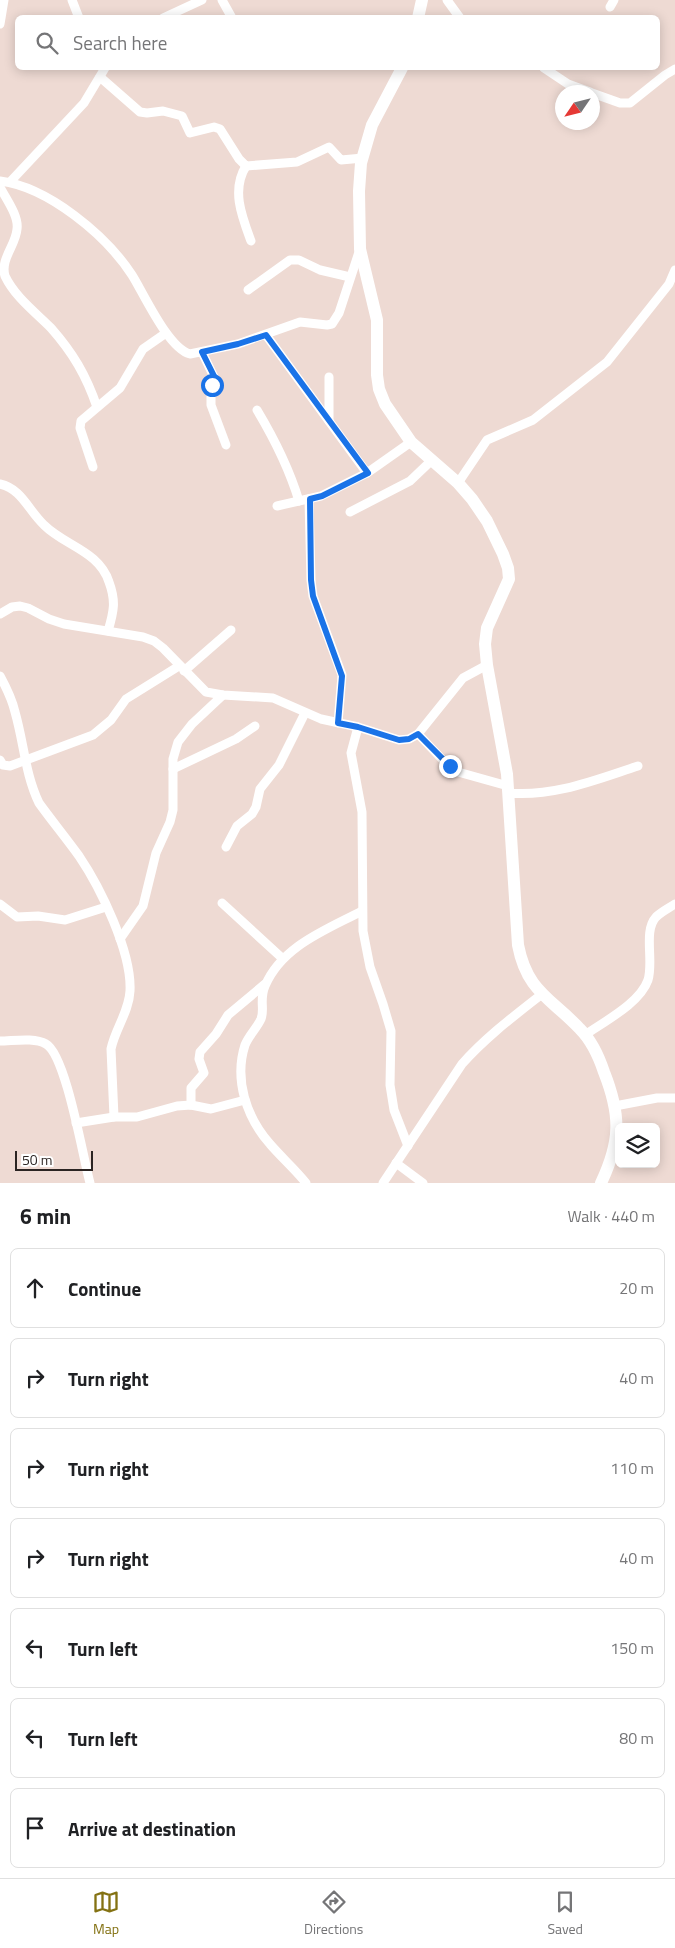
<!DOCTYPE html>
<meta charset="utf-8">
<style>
body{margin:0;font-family:"Titillium Web",sans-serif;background:#f2f2f2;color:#202124}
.controls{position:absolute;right:15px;bottom:15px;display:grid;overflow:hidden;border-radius:8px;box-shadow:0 2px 12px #0003}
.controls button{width:45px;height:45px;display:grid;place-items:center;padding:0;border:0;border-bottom:1px solid #e0e0e0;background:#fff;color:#202124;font:25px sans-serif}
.compass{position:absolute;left:555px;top:85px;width:45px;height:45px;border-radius:50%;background:#fff;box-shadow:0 2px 12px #0003;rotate:235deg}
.scale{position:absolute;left:15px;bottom:12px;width:78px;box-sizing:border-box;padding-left:5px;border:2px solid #2b2422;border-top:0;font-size:14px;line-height:18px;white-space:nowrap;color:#2b2422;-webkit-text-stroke:4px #fff;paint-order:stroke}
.stop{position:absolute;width:15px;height:15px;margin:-11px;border:4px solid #1a73e8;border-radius:50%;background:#fff}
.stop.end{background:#1a73e8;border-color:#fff;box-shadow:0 1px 5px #0008}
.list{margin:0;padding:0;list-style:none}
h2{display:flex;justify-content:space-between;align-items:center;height:65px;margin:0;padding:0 20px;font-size:21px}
h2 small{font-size:16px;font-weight:400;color:#757577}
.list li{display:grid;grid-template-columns:32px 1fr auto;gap:15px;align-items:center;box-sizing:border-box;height:80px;margin:0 10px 10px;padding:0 10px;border:1px solid #e0e0e0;border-radius:8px}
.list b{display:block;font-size:19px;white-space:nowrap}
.list em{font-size:16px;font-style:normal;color:#757577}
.icon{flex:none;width:28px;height:28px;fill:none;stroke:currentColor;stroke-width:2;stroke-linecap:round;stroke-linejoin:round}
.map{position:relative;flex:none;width:675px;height:1183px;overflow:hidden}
.search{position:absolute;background:#fff;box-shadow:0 2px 12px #0003;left:15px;right:15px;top:15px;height:55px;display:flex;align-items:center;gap:12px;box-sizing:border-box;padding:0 18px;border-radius:8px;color:#757577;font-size:19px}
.sheet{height:695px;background:#fff}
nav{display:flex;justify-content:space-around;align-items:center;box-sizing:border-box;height:70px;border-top:1px solid #e0e0e0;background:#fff;font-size:14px;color:#757577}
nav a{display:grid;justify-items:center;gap:2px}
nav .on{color:#847213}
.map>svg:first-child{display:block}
</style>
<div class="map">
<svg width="675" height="1183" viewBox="0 0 675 1183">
<rect width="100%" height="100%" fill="#eedad3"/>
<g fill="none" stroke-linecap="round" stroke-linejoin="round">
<g stroke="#fff" stroke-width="9">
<path d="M72,0L79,18"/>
<path d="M222,0L232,18"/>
<path d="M447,0L460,18"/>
<path d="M610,7L614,0"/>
<path d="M163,18L202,0"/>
<path d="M0,24L4,0"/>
<path d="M544,68L568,84L590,92"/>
<path d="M100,77L140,112L147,113L163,111L182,116L190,133L214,127L220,129L239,159L246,166L297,162L329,147L341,160L363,158"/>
<path d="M592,93L620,103H630L665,75L675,69"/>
<path d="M246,166C231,190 242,217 251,241"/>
<path d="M0,181C48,187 106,235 132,275C144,294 168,348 190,354L238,344L300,322L327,325L332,324L339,313L360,249"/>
<path d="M10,182L84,103L105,68"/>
<path d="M0,187C6,199 19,216 17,229C16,245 0,259 5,276C15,297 35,312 51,328C73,353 86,375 97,407"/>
<path d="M248,290L290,260H299L320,270L350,277"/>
<path d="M266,335L367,473"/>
<path d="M202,352L214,377L211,389V405L226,445"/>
<path d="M329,377V421"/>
<path d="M257,410C275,440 289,468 299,501"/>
<path d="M93,467L80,428L81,421L120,388L143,349L166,333"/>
<path d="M458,483L487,440L533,420L607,362L669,284L675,270"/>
<path d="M0,484C22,489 28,510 44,525C65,546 99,551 109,582C116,601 114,611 108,631"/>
<path d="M309,499L311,580L313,596L342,675L338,723"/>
<path d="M277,506L321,496L367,473L411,442"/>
<path d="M350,512L410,481L432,460"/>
<path d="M0,614L12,607L20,606L28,608L49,619L64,624L143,637L154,641L163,648L206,692L223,695L273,698L321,719L358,727L399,740L409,739L418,734L463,678L487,665"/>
<path d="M184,671L231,630"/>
<path d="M0,676C6,687 12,699 15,712C24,743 25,774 39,803C52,821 66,838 79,856C100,887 132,952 130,991C129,1012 115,1029 111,1049L114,1117"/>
<path d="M358,727L351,753L362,812L363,931L370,967L383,1004L391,1031L390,1085L394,1110L408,1146"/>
<path d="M418,734L442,759L458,772L508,786"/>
<path d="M0,760L3,765L10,766L93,735L111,720L126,699L179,666"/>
<path d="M173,769L236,739L255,726"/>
<path d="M508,793C554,797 595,780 638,766"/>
<path d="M226,847L237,826L252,814L256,807L260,789L279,765L305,713"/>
<path d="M222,903L282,958"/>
<path d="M0,904L17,917L38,916L65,920L106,907"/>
<path d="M120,939L143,906L156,853L170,822L173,810V759L178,742L192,724L223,695"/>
<path d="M585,1035C605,1021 640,1003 648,980C654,961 643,931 656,917C661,912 669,908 675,904"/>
<path d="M0,1041C13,1041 34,1037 46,1044C66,1055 83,1158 90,1183"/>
<path d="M191,1105V1088L204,1073L199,1059L200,1052L216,1034L228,1015L265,984"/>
<path d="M615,1106L657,1098H675"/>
<path d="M76,1123L114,1117H137L177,1106L191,1105L211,1109L245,1100"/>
<path d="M396,1163L423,1183"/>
<path d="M306,1183C295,1169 281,1157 270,1144C246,1117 234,1079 245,1045C249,1035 257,1028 261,1019C265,1009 259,1000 265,986C282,946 326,930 362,911"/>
<path d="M383,1183L462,1064C486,1037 514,1016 542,994"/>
</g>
<g stroke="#fff" stroke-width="12">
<path d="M418,18L422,0"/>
<path d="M402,68L372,125L361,163L359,191L360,249L377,320V375L379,389L385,404L411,442L458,483L472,499L487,521L503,554L508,568L509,579L487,628L485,644L487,665L507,774L518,945C527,992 551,998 580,1029C592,1041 599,1057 604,1072C621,1115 621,1141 601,1183"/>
</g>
</g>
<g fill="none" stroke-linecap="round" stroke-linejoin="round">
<path stroke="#1a73e8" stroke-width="6" d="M212,385L214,376L202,352L238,344L266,335L368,473L322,496L310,499L311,580L313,596L342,676L338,723L358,727L399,740L409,739L418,734L450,766"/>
</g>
</svg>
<div class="controls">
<button><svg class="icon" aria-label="layers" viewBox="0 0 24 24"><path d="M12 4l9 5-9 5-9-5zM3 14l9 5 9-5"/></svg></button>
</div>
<svg class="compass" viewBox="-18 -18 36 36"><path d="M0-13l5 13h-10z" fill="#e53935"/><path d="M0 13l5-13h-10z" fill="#757577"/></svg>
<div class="scale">50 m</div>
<div class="stop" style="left:212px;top:385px"></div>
<div class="stop end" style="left:450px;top:766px"></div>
<div class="search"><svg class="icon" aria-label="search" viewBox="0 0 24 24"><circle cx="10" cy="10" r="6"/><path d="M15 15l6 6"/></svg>Search here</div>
</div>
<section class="sheet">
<h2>6 min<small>Walk · 440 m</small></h2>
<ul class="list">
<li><svg class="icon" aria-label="ahead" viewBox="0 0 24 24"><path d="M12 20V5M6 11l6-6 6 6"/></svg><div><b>Continue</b></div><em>20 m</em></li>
<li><svg class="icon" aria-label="right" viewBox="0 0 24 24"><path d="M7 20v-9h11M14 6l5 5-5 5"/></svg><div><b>Turn right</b></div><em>40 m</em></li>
<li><svg class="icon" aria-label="right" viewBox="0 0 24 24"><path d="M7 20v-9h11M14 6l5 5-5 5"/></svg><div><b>Turn right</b></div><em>110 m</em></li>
<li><svg class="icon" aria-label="right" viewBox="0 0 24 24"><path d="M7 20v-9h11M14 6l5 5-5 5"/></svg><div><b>Turn right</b></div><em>40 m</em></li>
<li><svg class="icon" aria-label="left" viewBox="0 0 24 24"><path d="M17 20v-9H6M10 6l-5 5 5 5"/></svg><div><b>Turn left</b></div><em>150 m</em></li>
<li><svg class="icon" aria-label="left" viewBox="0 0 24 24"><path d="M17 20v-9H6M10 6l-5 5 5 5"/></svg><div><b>Turn left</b></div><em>80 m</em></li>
<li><svg class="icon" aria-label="arrive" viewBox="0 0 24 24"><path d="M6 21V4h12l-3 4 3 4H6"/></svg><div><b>Arrive at destination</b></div></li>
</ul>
</section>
<nav>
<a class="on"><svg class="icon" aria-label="map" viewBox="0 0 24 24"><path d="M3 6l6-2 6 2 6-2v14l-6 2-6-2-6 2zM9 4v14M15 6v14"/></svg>Map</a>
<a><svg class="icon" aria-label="directions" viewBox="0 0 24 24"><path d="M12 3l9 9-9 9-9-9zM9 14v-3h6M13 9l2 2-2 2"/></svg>Directions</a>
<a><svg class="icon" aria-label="saved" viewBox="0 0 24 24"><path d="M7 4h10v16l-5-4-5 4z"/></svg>Saved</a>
</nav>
